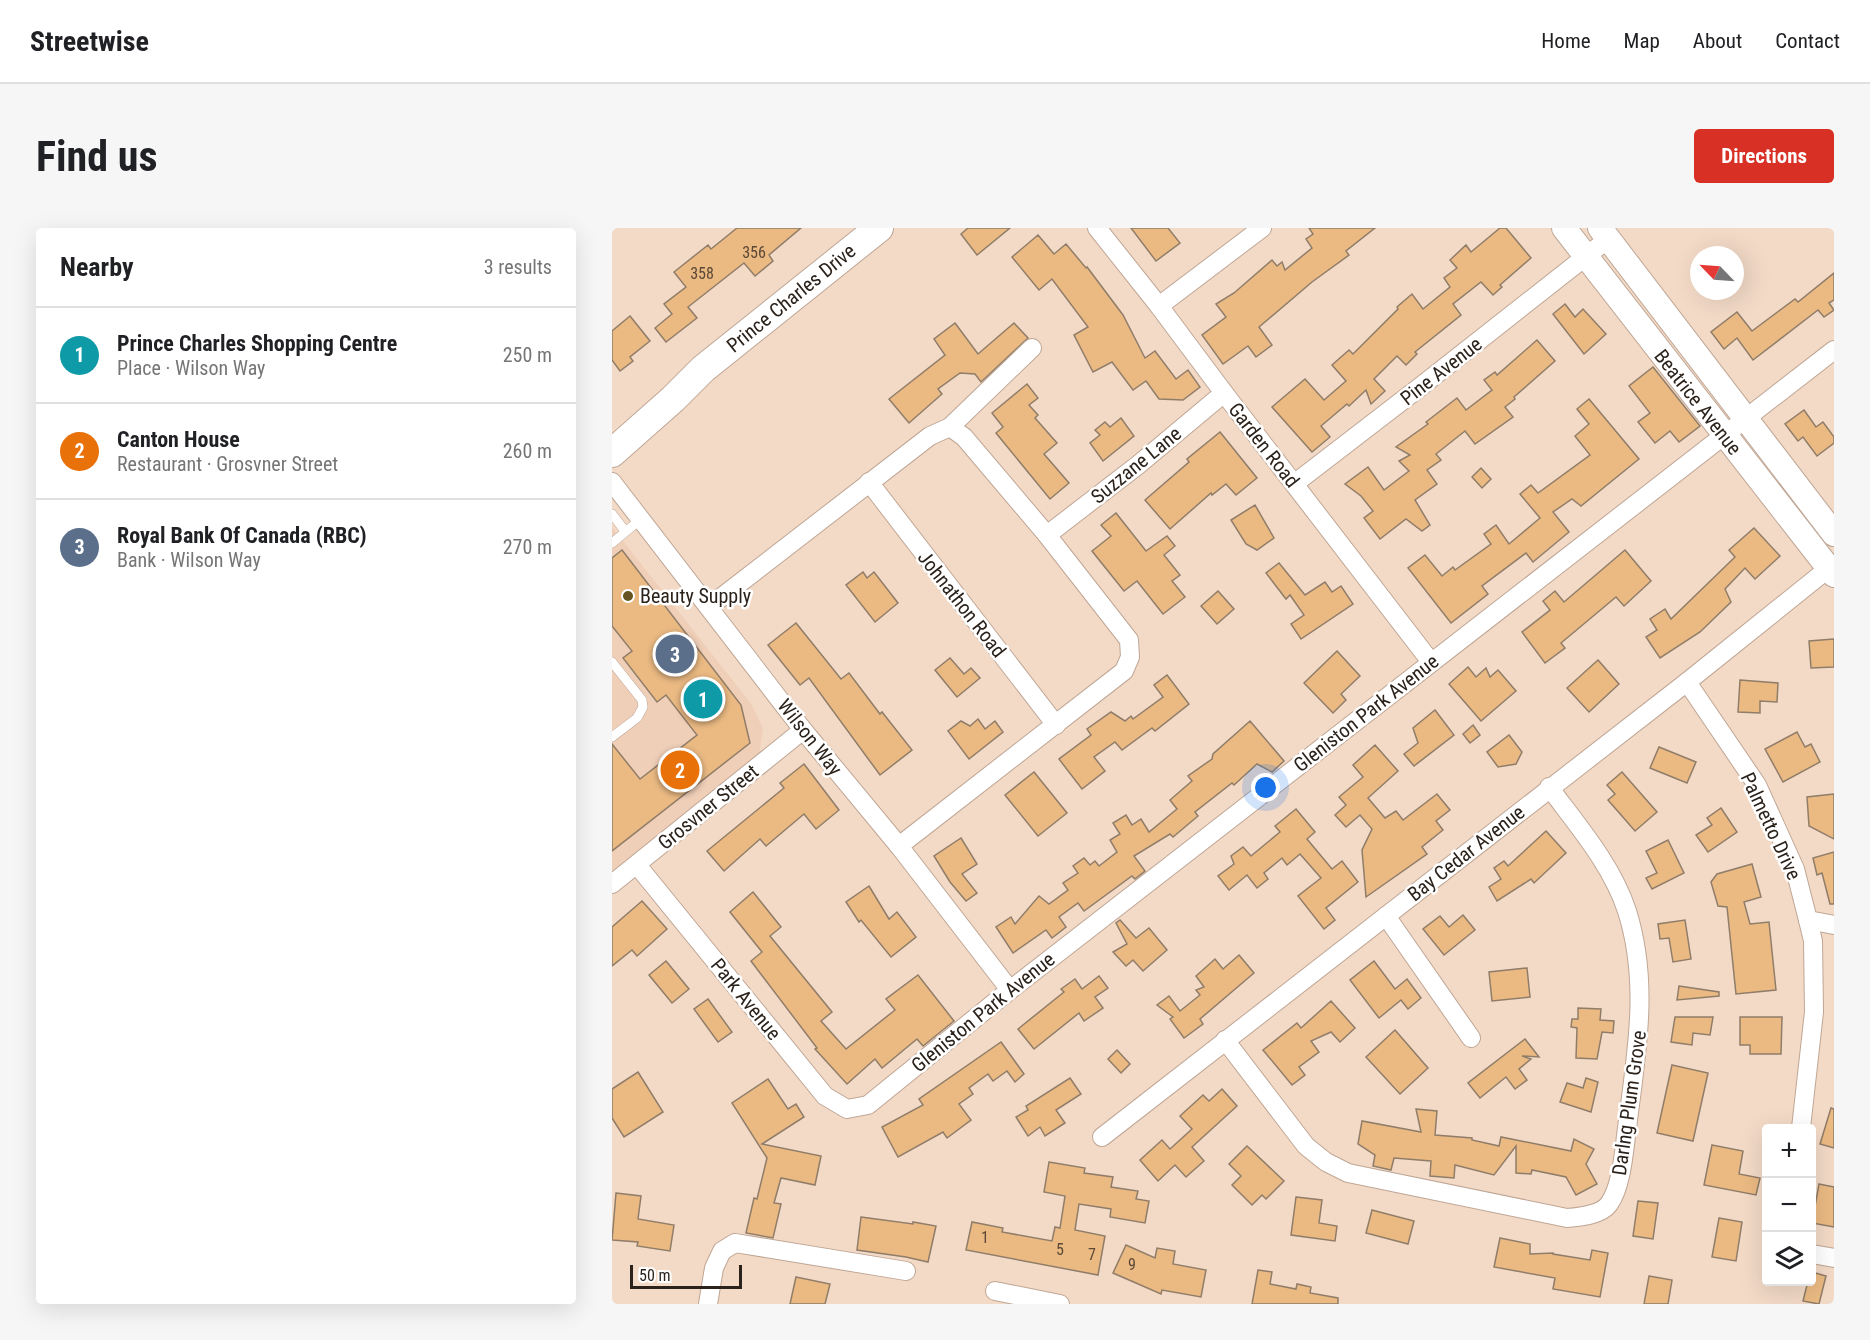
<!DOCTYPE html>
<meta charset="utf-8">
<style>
body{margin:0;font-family:"Roboto Condensed",sans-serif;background:#f6f6f6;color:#202124}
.controls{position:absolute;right:18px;bottom:18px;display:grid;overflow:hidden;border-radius:6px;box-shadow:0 6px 24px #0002}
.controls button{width:54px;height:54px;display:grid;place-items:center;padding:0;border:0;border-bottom:2px solid #e0e0e0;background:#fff;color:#202124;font:30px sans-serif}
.compass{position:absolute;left:1078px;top:18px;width:54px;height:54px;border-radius:50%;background:#fff;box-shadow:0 6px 24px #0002;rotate:295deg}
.scale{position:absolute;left:18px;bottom:15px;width:112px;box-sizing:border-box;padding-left:6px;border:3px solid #2b221b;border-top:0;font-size:16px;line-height:21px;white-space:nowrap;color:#2b221b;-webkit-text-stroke:4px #fff;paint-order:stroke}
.you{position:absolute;left:654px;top:560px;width:21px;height:21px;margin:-15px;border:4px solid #fff;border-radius:50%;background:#1a73e8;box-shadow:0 0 0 9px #1a73e833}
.badge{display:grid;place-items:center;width:39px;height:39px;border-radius:50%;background:#d93025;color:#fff;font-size:20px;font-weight:700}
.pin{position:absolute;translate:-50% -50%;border:3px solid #fff;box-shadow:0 2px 6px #0006}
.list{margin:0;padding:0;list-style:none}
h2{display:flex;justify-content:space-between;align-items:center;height:78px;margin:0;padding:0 24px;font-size:26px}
h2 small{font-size:20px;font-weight:400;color:#757577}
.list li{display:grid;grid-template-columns:39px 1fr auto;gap:18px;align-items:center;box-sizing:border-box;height:96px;padding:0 24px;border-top:2px solid #e0e0e0}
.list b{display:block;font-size:22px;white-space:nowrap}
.list p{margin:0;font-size:20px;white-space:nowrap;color:#757577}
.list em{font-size:20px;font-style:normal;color:#757577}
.icon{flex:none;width:33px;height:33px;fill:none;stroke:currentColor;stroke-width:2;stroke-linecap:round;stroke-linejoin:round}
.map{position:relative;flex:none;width:1222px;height:1076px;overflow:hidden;border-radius:6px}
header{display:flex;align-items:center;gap:36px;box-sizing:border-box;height:84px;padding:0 30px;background:#fff;border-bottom:2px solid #e0e0e0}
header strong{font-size:28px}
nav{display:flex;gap:33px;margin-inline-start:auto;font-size:21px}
.intro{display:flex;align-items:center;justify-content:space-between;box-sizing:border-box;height:144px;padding:0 36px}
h1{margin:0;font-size:42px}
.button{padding:15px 27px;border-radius:6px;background:#d93025;color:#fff;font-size:21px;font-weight:700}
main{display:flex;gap:36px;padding:0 36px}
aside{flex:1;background:#fff;border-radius:6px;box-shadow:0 6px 24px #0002}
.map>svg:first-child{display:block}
</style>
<header>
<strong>Streetwise</strong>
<nav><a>Home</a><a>Map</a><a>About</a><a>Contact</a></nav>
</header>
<div class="intro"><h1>Find us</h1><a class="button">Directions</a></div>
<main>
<aside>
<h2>Nearby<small>3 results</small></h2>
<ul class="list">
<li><span class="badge" style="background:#0f9aa8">1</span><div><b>Prince Charles Shopping Centre</b><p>Place · Wilson Way</p></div><em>250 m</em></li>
<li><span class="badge" style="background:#e8710a">2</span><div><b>Canton House</b><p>Restaurant · Grosvner Street</p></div><em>260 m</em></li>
<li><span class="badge" style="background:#5c6f8a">3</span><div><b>Royal Bank Of Canada (RBC)</b><p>Bank · Wilson Way</p></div><em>270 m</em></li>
</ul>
</aside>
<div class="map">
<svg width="1222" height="1076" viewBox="0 0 1222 1076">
<rect width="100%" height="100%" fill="#f3dac7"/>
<path fill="#f0cfb8" d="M0,299L140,477L151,501L147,529L0,644Z"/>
<g fill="#ebba83" stroke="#907d69" stroke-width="1.5">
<path d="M125,0H189L157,27L161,33L143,48L132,35L76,79L85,90L54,114L43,100L60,86L52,76L74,59L62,44L96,17L99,21Z"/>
<path d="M356,0H398L365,27L349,6Z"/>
<path d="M519,0H556L568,15L544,33Z"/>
<path d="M697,0H763L734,23L737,27L700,54L647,99L660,117L644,129L636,118L611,136L590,107L614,89L604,76L622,65L660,32L665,38L670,34L673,42L700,20L694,11L701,6Z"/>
<path d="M888,0H894L919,30L888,57L890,59L881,67L869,54L841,76L849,87L803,124L805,126L794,137L785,128L762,151L773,163L759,176L754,162L737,178L735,176L709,198L718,209L700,224L660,179L693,151L712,172L734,153L720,137L737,122L741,126L786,81L785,79L800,66L811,81L838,59L832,50L845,40L838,32L854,17L859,24Z"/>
<path d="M426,7L442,26L454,16L474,40L475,39L511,87L533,130L543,123L564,151L576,142L588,159L571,172L547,171L534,153L521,162L500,134L481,144L462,107L476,99L440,51L427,62L400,29Z"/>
<path d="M1222,45V72L1217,75L1222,82L1212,89L1206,82L1141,132L1125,110L1112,121L1099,104L1125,84L1140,103L1183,71L1186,74Z"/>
<path d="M953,76L963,89L971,81L994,106L972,126L941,86Z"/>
<path d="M18,88L38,113L18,129L21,133L8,143L0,132V103Z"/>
<path d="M343,95L366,126L402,95L416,110L369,154L363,146L348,145L326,161L330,166L297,195L277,171L333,127L322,111Z"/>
<path d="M925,112L943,133L902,169L903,171L893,179L901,189L863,216L853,203L824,226L829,232L815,242L825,256L803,272L818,297L810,303L794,291L768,311L752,290L761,283L749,268L733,256L756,239L772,262L797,243L787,233L798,227L784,219L816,196L814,194L845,170L854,182L880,162L872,152L883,144L885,147Z"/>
<path d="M1041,139L1088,198L1067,214L1058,203L1043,215L1026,194L1038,185L1017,158Z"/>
<path d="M415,156L426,170L417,177L426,187L423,190L445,215L432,226L457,255L438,271L384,205L391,199L380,185Z"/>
<path d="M977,171L1027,231L969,278L960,271L941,284L957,304L921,334L914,325L870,358L876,366L839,395L796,340L813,327L830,348L841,339L843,342L879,316L872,306L884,297L897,316L928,290L908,266L919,257L926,265L978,227L963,208L977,196L965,181Z"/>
<path d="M1192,182L1204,199L1211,194L1222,209V215L1205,228L1191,209L1186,213L1173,196Z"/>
<path d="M509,190L522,208L491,233L478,215L488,207L483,202L493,194L498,199Z"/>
<path d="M608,204L645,250L624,267L614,256L600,267L599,265L558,301L533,272L577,234L575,231Z"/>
<path d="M869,240L879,251L870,260L860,249Z"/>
<path d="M643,277L662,310L645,322L634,316L619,292Z"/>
<path d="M504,285L534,323L555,308L563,318L552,327L568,347L560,353L573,369L551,386L525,353L512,363L480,323L499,308L489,297Z"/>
<path d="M1142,300L1168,328L1143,351L1133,340L1113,361L1119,374L1088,404L1048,430L1034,409L1045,402L1038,391L1053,381L1059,391L1123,329L1117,322Z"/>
<path d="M10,322L129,477L138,515L0,623V516L28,551L85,507L54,467L45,474L11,430L20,423L0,398V330Z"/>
<path d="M1013,322L1039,353L1012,378L1004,369L949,415L953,420L933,435L910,404L938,382L931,373L943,363L952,374Z"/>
<path d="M667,335L693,367L713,354L720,364L729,358L741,376L689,411L679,396L692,387L678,367L674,371L654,345Z"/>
<path d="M251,344L255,350L262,344L286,375L263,394L234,357Z"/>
<path d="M606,363L622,381L605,396L589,378Z"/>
<path d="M184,395L229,451L237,445L268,486L270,484L300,522L268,547L197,450L188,457L156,417Z"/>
<path d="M1222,411V439L1199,440L1197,413Z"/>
<path d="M725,423L748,448L729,466L734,472L721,485L692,455Z"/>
<path d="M338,430L352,446L359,440L368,450L345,469L323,442Z"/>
<path d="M986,432L1007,456L977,484L955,460Z"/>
<path d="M856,439L864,449L874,440L878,449L886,442L904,463L869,493L837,456Z"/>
<path d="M555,447L577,476L543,503L540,500L510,522L503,514L482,529L493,543L470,561L447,531L479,507L475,501L499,484L513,493L519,488L521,491L551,469L542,457Z"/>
<path d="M1128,452L1166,455L1165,474L1148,473V485L1126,484Z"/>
<path d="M823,482L842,507L802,538L792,526L806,515L801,500Z"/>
<path d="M366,491L373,501L383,493L391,504L357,531L336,503L349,493L358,498Z"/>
<path d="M638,493L672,533L660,544L645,536L622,557L620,555L583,584L586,588L561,609L558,606L522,628L533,643L523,651L520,648L472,683L466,675L447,689L454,699L440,710L434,702L401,725L384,699L399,689L403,696L427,668L437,676L456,662L451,655L466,645L461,638L472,630L478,637L483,633L487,638L505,624L498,612L508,606L501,595L514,587L520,597L529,591L537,604L565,581L558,572L580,553L576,548L600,531L601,526Z"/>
<path d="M861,497L868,507L858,515L851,506Z"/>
<path d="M1185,504L1193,519L1199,516L1208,534L1171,554L1153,521Z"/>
<path d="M897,507L910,524L904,536L886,539L875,524Z"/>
<path d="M763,517L786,543L756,570L773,590L784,583L791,592L825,566L838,582L824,593L831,602L810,619L815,626L754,669L750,622L760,601L748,587L734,599L723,587L734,577L727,569L751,549L741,537Z"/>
<path d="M1047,519L1084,534L1075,555L1038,540Z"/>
<path d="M192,536L227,582L204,601L192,586L154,618L148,611L112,643L95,623L172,560L168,555Z"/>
<path d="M422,544L455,585L426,608L393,567Z"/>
<path d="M1010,544L1045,584L1023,603L996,572L1003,566L995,557Z"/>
<path d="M1222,566V611L1197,598L1195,569Z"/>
<path d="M1109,580L1125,604L1096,624L1084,607L1100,597L1095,590Z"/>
<path d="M684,581L703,604L695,611L720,641L730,633L746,654L714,680L723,692L712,701L686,668L709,650L688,626L675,637L670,630L652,645L656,651L645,660L635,647L617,662L606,648L622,636L619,628L631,619L639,628L668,604L663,598Z"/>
<path d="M934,603L954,625L922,655L919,651L885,673L877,659L889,651L882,640L892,633L896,638Z"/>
<path d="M349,610L365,636L350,646L365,665L354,673L338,654L322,628Z"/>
<path d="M1056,612L1072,645L1040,661L1034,650L1045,645L1034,623Z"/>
<path d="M1222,624V676H1218L1210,645L1205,647L1201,630Z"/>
<path d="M1140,636L1149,669L1132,674L1138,696L1157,694L1164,762L1124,766L1115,679L1106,678L1099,654L1105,646Z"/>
<path d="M257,658L277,691L285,684L304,709L279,729L249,692L247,694L234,674Z"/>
<path d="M141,664L169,699L158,708L220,784L209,793L234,821L283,782L274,771L306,747L342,793L311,818L305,811L270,840L263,831L235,856L203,821L205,820L139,733L150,724L118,684Z"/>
<path d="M30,673L55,701L25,728L20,722L0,738V699Z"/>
<path d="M851,687L863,702L832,727L811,701L828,688L837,699Z"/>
<path d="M508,692L524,710L537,700L555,722L531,743L521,732L514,738L501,724L515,716L504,695Z"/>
<path d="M1073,692L1079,731L1061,734L1057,710L1048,711L1046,696Z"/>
<path d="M627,727L642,745L588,791L591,796L572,810L558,791L561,789L545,777L557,768L568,783L588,767L584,762L592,759L584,748L603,731L611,741Z"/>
<path d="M54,733L77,761L60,775L37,747Z"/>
<path d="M762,733L783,761L795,751L809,770L796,781L789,772L767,790L738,752Z"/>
<path d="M915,740L918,769L880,773L877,744Z"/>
<path d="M487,748L496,760L483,769L491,780L472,793L467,785L422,821L406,801L452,764L449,761L463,751L470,761Z"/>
<path d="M1067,758L1107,764V768L1065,772Z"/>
<path d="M96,771L120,804L106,814L82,781Z"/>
<path d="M719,773L743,800L728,814L719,804L699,813L707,824L687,839L693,847L680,857L651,822L685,795L689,800Z"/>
<path d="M966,780L989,781L988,792L1002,793L1001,805L990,804L985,831L964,830L965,800L959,799L960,791H966Z"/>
<path d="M1063,789H1101L1098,807L1081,805L1080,817L1059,814Z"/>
<path d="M1128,789H1170L1169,826H1138V817H1128Z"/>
<path d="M783,802L816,840L788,866L754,829Z"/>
<path d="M913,811L927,829L910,828L919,831L907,841L915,852L903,861L894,849L868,870L856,855Z"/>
<path d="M389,814L412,846L403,854L395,843L381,853L376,846L357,860L361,866L347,876L359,892L335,910L331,904L286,929L270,899L311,877L307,871Z"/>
<path d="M505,822L518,836L509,845L496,831Z"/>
<path d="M1060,837L1096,845L1081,913L1045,905Z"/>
<path d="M26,844L51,884L12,909L0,890V861Z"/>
<path d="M458,850L469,866L444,882L453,895L433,908L428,899L416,908L404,889L416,882L414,878Z"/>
<path d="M974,850L986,854L979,884L948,874L955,855L971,860Z"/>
<path d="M156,851L176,881L184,876L192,889L150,916L209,928L203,957L169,950L162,975L169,976L161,1010L134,1005L142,970L145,971L155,930L120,875Z"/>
<path d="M610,861L625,878L580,919L592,933L574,949L563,937L546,953L528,932L550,912L558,921L580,901L568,888L591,867L597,873Z"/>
<path d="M1219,880L1222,881V920L1208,916Z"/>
<path d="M804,881L825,883L823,907L860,910V912L887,918L889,909L959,923L962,911L982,921L974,936L985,956L964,967L954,949L920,942L919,946L904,945V918L882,947L843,937L842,950L818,948L819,933L782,930L779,942L761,938L763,927L746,916L750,893L809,904Z"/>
<path d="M1100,917L1131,923L1127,946L1148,950L1144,967L1092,957Z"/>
<path d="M635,918L672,953L654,971L650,967L640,977L620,957L629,948L617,936Z"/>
<path d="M437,934L473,940L472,945L501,949L499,959L526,963L524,971L537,973L533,995L498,989L499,981L467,976L463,1002L493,1008L486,1047L354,1022L360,994L391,1000L390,1004L440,1013L443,999L448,1000L453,968L432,964Z"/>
<path d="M1207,956L1222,959V999L1200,995Z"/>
<path d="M4,965L29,968L26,991L62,997L58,1023L25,1018L26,1014L0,1012Z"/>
<path d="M684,969L710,972L707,995L725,998L723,1013L679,1007Z"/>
<path d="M1026,973L1046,975L1041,1011L1021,1008Z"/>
<path d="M760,982L802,993L796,1016L754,1005Z"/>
<path d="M249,989L301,996V994L324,998L316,1034L294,1029L245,1022Z"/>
<path d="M1107,990L1130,994L1124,1033L1100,1029Z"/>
<path d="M888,1010L918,1016V1026L941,1025V1026L978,1032L980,1022L996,1025L988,1069L941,1061L943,1050L882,1039Z"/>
<path d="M514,1017L543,1030L545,1020L563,1023L561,1036L594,1042L589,1069L550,1062L549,1066L501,1045Z"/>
<path d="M646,1042L660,1044L658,1056L684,1061L685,1056L699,1059L698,1065L726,1070V1076H640Z"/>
<path d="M1200,1044L1214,1048L1207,1076L1191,1073L1196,1053H1200Z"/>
<path d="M1037,1048L1060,1052L1056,1076H1032Z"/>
<path d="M184,1049L218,1056L213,1076H178Z"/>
</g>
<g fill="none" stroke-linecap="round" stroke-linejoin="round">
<g stroke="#bfa695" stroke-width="10">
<g id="service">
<path d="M0,286L13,303"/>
<path d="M0,315L29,291"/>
<path d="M0,434L30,472L31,479L25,490L0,509"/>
</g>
</g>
<g stroke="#bfa695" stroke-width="20">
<g id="minor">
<path d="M485,0L547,78L612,165L819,434"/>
<path d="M547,78L650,0"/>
<path d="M338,199L420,120"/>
<path d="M0,254L191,502L287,618L398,762"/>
<path d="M257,254L444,497"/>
<path d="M682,256L808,159L996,11"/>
<path d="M435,307L526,237L612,165"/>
<path d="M98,378L318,208L338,199L352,209L435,307L517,412L518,429L512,443L287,618"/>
<path d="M1075,454L1145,557L1183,641L1196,692L1201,713L1202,784L1189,900"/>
<path d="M25,637L213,868L235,881L256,877L398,762L1222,122"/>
<path d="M0,656L191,502"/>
<path d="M774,688L859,810"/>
<path d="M1196,692L1222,697"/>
<path d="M613,812L694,918L714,934L736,945L955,990C968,989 989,987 997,976C1010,958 1012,922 1015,900C1024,827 1038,756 1015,683C1000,637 966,598 937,559"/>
<path d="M490,909L1075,454L1222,336"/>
<path d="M1200,1026L1222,1030"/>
<path d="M383,1063L448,1076"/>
<path d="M96,1076L102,1040L110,1023L123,1015L294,1043"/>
</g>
</g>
<g stroke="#bfa695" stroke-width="26">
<g id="secondary">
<path d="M952,0L1222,347"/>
<path d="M988,0L1222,306"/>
</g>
</g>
<g stroke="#bfa695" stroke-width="30">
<path id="trunk" d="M0,225L61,171L91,141L267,0"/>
</g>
<use href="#service" stroke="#fff" stroke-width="9"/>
<use href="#minor" stroke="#fff" stroke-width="18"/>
<use href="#secondary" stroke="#fff" stroke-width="24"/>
<use href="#trunk" stroke="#fff" stroke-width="28"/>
</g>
<circle fill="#675422" stroke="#fff" stroke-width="2" cx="16" cy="368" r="6"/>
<g text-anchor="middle" stroke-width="5" stroke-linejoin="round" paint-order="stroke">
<g font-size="16" fill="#5b4835">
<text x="142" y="30">356</text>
<text x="90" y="51">358</text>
<text x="373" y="1015">1</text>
<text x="448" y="1027">5</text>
<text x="480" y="1032">7</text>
<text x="520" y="1042">9</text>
</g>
<g font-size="20" fill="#2b221b" stroke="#fff">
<text transform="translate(179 70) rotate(-39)" y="7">Prince Charles Drive</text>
<text transform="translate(829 143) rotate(-38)" y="7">Pine Avenue</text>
<text transform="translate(1086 174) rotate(52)" y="7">Beatrice Avenue</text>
<text transform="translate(652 217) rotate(52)" y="7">Garden Road</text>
<text transform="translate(524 237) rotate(-39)" y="7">Suzzane Lane</text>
<text transform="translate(350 376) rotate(52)" y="7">Johnathon Road</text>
<text transform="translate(754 485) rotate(-38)" y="7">Gleniston Park Avenue</text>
<text transform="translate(198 509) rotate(52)" y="7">Wilson Way</text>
<text transform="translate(96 579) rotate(-39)" y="7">Grosvner Street</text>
<text transform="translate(1159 598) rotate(65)" y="7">Palmetto Drive</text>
<text transform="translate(854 625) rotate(-38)" y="7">Bay Cedar Avenue</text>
<text transform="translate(134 771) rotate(51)" y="7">Park Avenue</text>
<text transform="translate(371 784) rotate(-39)" y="7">Gleniston Park Avenue</text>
<text transform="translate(1017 875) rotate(-82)" y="7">Darlng Plum Grove</text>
</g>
<g font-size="20" fill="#2b221b" stroke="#fff" text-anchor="start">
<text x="28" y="375">Beauty Supply</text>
</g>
</g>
</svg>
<div class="controls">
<button>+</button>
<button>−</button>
<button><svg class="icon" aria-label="layers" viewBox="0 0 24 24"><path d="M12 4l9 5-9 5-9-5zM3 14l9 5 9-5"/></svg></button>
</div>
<svg class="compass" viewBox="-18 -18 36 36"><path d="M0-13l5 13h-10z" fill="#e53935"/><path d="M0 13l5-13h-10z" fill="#757577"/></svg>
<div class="scale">50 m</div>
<div class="you"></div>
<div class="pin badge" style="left:91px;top:471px;background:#0f9aa8">1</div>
<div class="pin badge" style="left:68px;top:542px;background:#e8710a">2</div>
<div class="pin badge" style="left:63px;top:426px;background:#5c6f8a">3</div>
</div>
</main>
